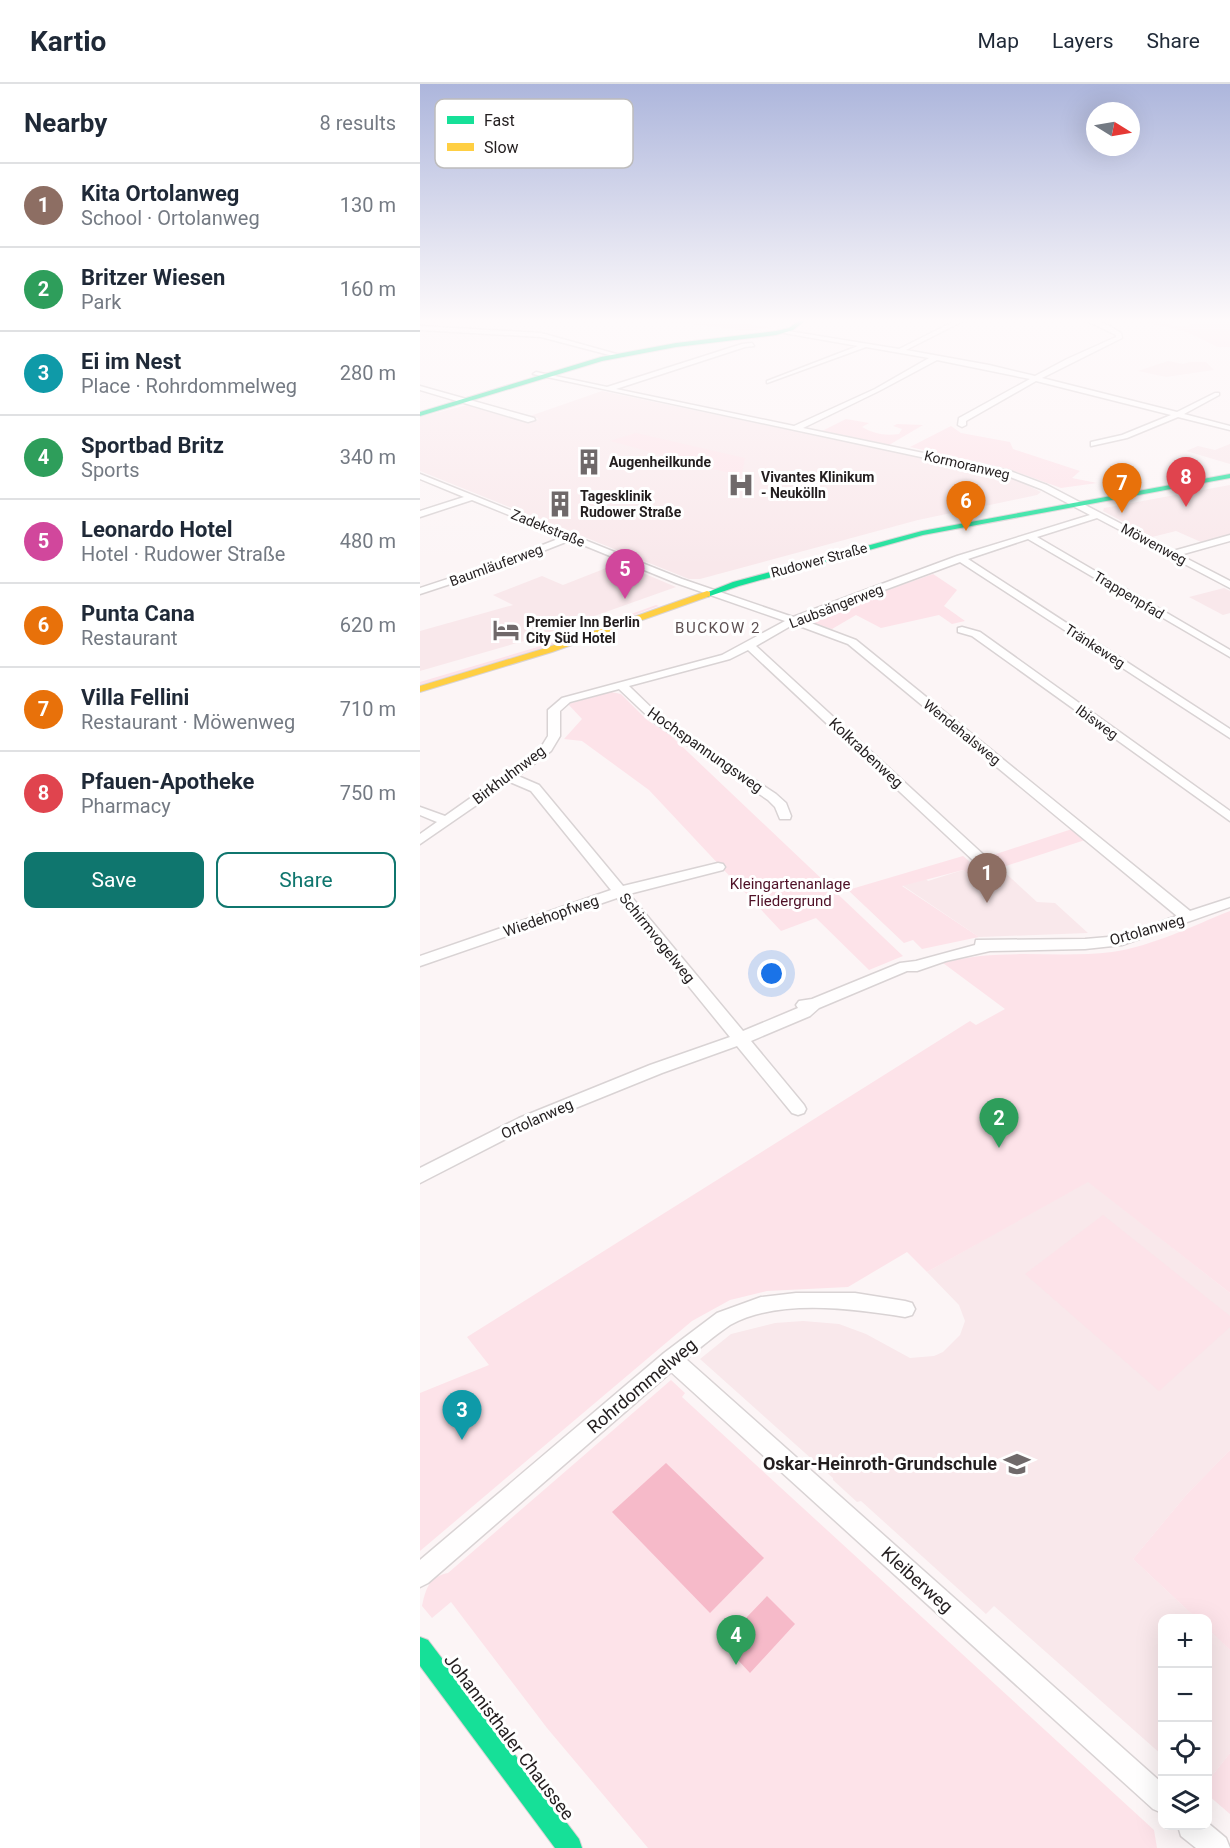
<!DOCTYPE html>
<meta charset="utf-8">
<style>
body{margin:0;font-family:Roboto,sans-serif;background:#f6f6f7;color:#1f2937}
.controls{position:absolute;right:18px;bottom:18px;display:grid;overflow:hidden;border-radius:12px;box-shadow:0 6px 24px #0002}
.controls button{width:54px;height:54px;display:grid;place-items:center;padding:0;border:0;border-bottom:2px solid #e0e1e3;background:#fff;color:#1f2937;font:30px sans-serif}
.compass{position:absolute;left:666px;top:18px;width:54px;height:54px;border-radius:50%;background:#fff;box-shadow:0 6px 24px #0002;rotate:101deg}
.you{position:absolute;left:352px;top:890px;width:21px;height:21px;margin:-15px;border:4px solid #fff;border-radius:50%;background:#1a73e8;box-shadow:0 0 0 9px #1a73e833}
.badge{display:grid;place-items:center;width:39px;height:39px;border-radius:50%;background:#0f766e;color:#fff;font-size:20px;font-weight:700}
.pin{position:absolute;translate:-50% -50px;filter:drop-shadow(0 2px 3px #0008)}
.pin::after{content:'';position:absolute;top:32px;width:21px;height:18px;background:inherit;clip-path:polygon(0 0,100% 0,50% 100%)}
.list{margin:0;padding:0;list-style:none}
h2{display:flex;justify-content:space-between;align-items:center;height:78px;margin:0;padding:0 24px;font-size:26px}
h2 small{font-size:20px;font-weight:400;color:#747a83}
.list li{display:grid;grid-template-columns:39px 1fr auto;gap:18px;align-items:center;box-sizing:border-box;height:84px;padding:0 24px;border-top:2px solid #e0e1e3}
.list b{display:block;font-size:22px;white-space:nowrap}
.list p{margin:0;font-size:20px;white-space:nowrap;color:#747a83}
.list em{font-size:20px;font-style:normal;color:#747a83}
.actions{display:flex;gap:12px;padding:18px 24px}
.actions a{flex:1;padding:14px 0;border:2px solid #0f766e;border-radius:12px;text-align:center;font-size:21px;color:#0f766e}
.actions .main{background:#0f766e;color:#fff}
.icon{flex:none;width:33px;height:33px;fill:none;stroke:currentColor;stroke-width:2;stroke-linecap:round;stroke-linejoin:round}
.map{position:relative;flex:none;width:810px;height:1764px;overflow:hidden}
header{display:flex;align-items:center;gap:36px;box-sizing:border-box;height:84px;padding:0 30px;background:#fff;border-bottom:2px solid #e0e1e3}
header strong{font-size:28px}
nav{display:flex;gap:33px;margin-inline-start:auto;font-size:21px}
main{display:flex}
aside{flex:1;background:#fff}
.map>svg:first-child{display:block}
</style>
<header>
<strong>Kartio</strong>
<nav><a>Map</a><a>Layers</a><a>Share</a></nav>
</header>
<main>
<aside>
<h2>Nearby<small>8 results</small></h2>
<ul class="list">
<li><span class="badge" style="background:#8d6e63">1</span><div><b>Kita Ortolanweg</b><p>School · Ortolanweg</p></div><em>130 m</em></li>
<li><span class="badge" style="background:#2e9e5b">2</span><div><b>Britzer Wiesen</b><p>Park</p></div><em>160 m</em></li>
<li><span class="badge" style="background:#0f9aa8">3</span><div><b>Ei im Nest</b><p>Place · Rohrdommelweg</p></div><em>280 m</em></li>
<li><span class="badge" style="background:#2e9e5b">4</span><div><b>Sportbad Britz</b><p>Sports</p></div><em>340 m</em></li>
<li><span class="badge" style="background:#d1479c">5</span><div><b>Leonardo Hotel</b><p>Hotel · Rudower Straße</p></div><em>480 m</em></li>
<li><span class="badge" style="background:#e8710a">6</span><div><b>Punta Cana</b><p>Restaurant</p></div><em>620 m</em></li>
<li><span class="badge" style="background:#e8710a">7</span><div><b>Villa Fellini</b><p>Restaurant · Möwenweg</p></div><em>710 m</em></li>
<li><span class="badge" style="background:#e0444e">8</span><div><b>Pfauen-Apotheke</b><p>Pharmacy</p></div><em>750 m</em></li>
</ul>
<div class="actions"><a class="main">Save</a><a>Share</a></div>
</aside>
<div class="map">
<svg width="810" height="1764" viewBox="0 0 810 1764">
<rect width="100%" height="100%" fill="#fcf5f6"/>
<g fill="#f9e8eb">
<path d="M748,277L763,280L770,278H786L794,286L746,293L718,287Z"/>
<path d="M182,307L566,387L597,396L621,408L617,411L498,436L280,495H269L0,387V333L47,321L108,339L119,335L110,332Z"/>
<path d="M810,360V380L766,367L778,362L795,366Z"/>
<path d="M810,401V451L781,458L756,447L732,453L683,427L684,424Z"/>
<path d="M199,479L256,503L107,556L0,587V547L93,521L73,511L122,492L143,501Z"/>
<path d="M804,504L810,507V529L803,531L769,513Z"/>
<path d="M580,784L617,818L635,819L668,849L559,853L482,801L506,795L508,797L543,786L551,793Z"/>
<path d="M668,1097L810,1209V1366L767,1410L713,1475L776,1534H742V1671L574,1522L566,1530L441,1417L437,1418L413,1396V1394L280,1275L311,1250L355,1239L383,1237L419,1240L446,1250L490,1274L514,1272L523,1268L540,1251L545,1237L539,1221L507,1188Z"/>
<path d="M788,1545L810,1566V1669L788,1697Z"/>
</g>
<g fill="#fde3e9">
<path d="M238,236H295L351,243L328,247Z"/>
<path d="M793,236H810V263H798L767,248L728,239L733,237L760,243Z"/>
<path d="M426,335L449,339L442,343C454,350 466,352 479,350L482,345L473,342L477,340L503,341L469,361L402,347Z"/>
<path d="M531,342L541,349L590,358L593,365L660,387L652,394L677,399L641,404L588,385L490,363Z"/>
<path d="M216,349L325,374L322,390H313L190,357Z"/>
<path d="M513,490L537,506L524,522L545,537L532,540L519,531L461,544L436,531L412,545L389,538L388,534Z"/>
<path d="M236,521L239,522L133,561L0,601V598L131,559Z"/>
<path d="M191,608L201,610L227,636L250,651L483,872L449,886L396,834L361,847L229,706L162,657L144,655L162,635L148,620Z"/>
<path d="M652,745L665,756L580,784L567,773Z"/>
<path d="M543,772L563,789L551,793L543,786L482,802L559,853L502,865L493,856L484,859L428,806Z"/>
<path d="M810,827V1209L668,1098L507,1188L487,1168L428,1203L347,1207L310,1216L272,1237L253,1253L0,1467V1309L69,1281L47,1253L550,937L556,941L585,925L523,879C579,863 636,875 692,868C733,862 772,842 810,827Z"/>
<path d="M683,1131L810,1232V1243L739,1307L605,1190Z"/>
<path d="M251,1296L265,1309L262,1313L734,1746L737,1764H228L127,1644L31,1518L12,1534L2,1522C6,1504 9,1493 28,1489Z"/>
<path d="M810,1366V1566L788,1545V1534H776L713,1475L767,1410Z"/>
<path d="M810,1669V1730L788,1711V1697Z"/>
</g>
<g fill="#f6bac9">
<path d="M246,1379L344,1474L290,1529L192,1428Z"/>
<path d="M347,1512L375,1540L330,1589L304,1561L328,1537L326,1534Z"/>
</g>
<g fill="none" stroke-linecap="round" stroke-linejoin="round">
<g stroke="#d9d3d4" stroke-width="3">
<g id="street">
<path d="M537,236H545L486,266L569,281L615,292L647,275L696,253V251L665,236H675L688,241L701,249L702,254L622,294L757,328L795,309H799V311L764,330L810,342V346L758,333L707,354L671,362V358L702,351L751,331L616,297L546,337V341L542,343L538,341L539,334L610,295L517,276L459,307L383,344L590,387L627,401L753,467L810,451V457L760,471L810,497V504L677,434L617,453L810,566V573L608,455L548,475L810,645V654L540,478L383,536L436,556L770,827L810,814V823L702,861L665,865L570,867L526,877L497,887H487L399,924L390,932L331,957L384,1021L386,1025L384,1029L378,1031L372,1029L317,962L242,989L111,1042L0,1099V1084L99,1034L230,981L310,953L197,814L0,882V872L191,806L111,707L90,698L0,760V750L17,738L0,731V723L25,732L120,665L128,652V626L142,614L302,571L365,537L256,499L151,456L85,482L0,510V504L79,478L143,453L52,416L0,433V427L44,413L0,395V390L262,495L373,533L537,472L670,431L621,405L585,391L113,290L116,288L187,303L322,260L332,259L334,262L325,263L196,305L374,342L455,305L509,274L446,263L347,299V297L438,262L364,249L362,246L479,265ZM374,540L428,560L757,832L700,852L665,855L556,856L555,861L496,877L480,879L392,915L379,917L376,921L378,924L323,947L209,810L303,786L305,783L303,780L298,779L203,802L119,701L98,692L131,667L140,652V627L150,618L199,605L235,639L348,716L355,723L360,735H370L371,732L366,719L356,710L243,635L209,602L310,575L328,566L556,779H566L568,776L566,773L336,562Z"/>
<path d="M0,242L121,249L200,271L197,273L121,253L0,246Z"/>
<path d="M0,302L114,334L115,336L108,338L0,306Z"/>
<path d="M542,543L560,548L810,727V737L552,552L538,548V544Z"/>
<path d="M376,1209H435L485,1217L492,1219L495,1225L492,1231L485,1233C434,1225 358,1214 310,1241C295,1251 280,1264 266,1275L742,1699V1729L733,1725L251,1288L8,1499L0,1503V1476L244,1269L297,1229L341,1213Z"/>
<path d="M788,1739L806,1754L810,1764H776L761,1752L758,1742H788Z"/>
</g>
</g>
<g stroke="#d9d3d4" stroke-width="2">
<g id="fast">
<path d="M380,236H386L373,246L356,251L256,263L182,277L0,332V328L181,273L256,259L356,247L369,244Z"/>
<path d="M810,390V394L503,451L319,502L287,513L283,510L313,498L502,447Z"/>
<path d="M0,1553L8,1556L159,1755L162,1764H135L0,1582Z"/>
</g>
</g>
<g stroke="#d9d3d4" stroke-width="2">
<path id="slow" d="M287,507L290,508V512L132,568L0,608V602L126,564Z"/>
</g>
<use href="#street" fill="#fffefe" fill-rule="evenodd"/>
<use href="#fast" fill="#16e098" fill-rule="evenodd"/>
<use href="#slow" fill="#ffcf43" fill-rule="evenodd"/>
</g>
<linearGradient id="sky" x2="0" y2="1"><stop stop-color="#adb6dc"/><stop offset="0.49" stop-color="#fefafb"/><stop offset="1" stop-color="#fefafb" stop-opacity="0"/></linearGradient>
<rect width="810" height="483" fill="url(#sky)"/>
<defs>
<g id="building-bare" transform="scale(2.07)"><path d="M-4-6H4V6H1V3H-1V6H-4ZM-2.5-4.3h1.7v1.8h-1.7ZM.8-4.3h1.7v1.8H.8ZM-2.5-1h1.7V.8h-1.7ZM.8-1h1.7V.8H.8Z" fill="#6f696a" stroke="#fff" stroke-width="2.5" paint-order="stroke"/></g>
<g id="hospital-bare" transform="scale(2.07)"><path d="M-5-5h3v3.5h4V-5h3V5h-3V1.5h-4V5h-3Z" fill="#6f696a" stroke="#fff" stroke-width="2.5" paint-order="stroke"/></g>
<g id="hotel-bare" transform="scale(2.07)"><path d="M-6-4.5h1.5V1H6V5H4.5V3h-9V5H-6ZM-4 0a1.8 1.8 0 1 1 3.6 0ZM.5 0V-2.5h3Q6-2.5 6 0Z" fill="#6f696a" stroke="#fff" stroke-width="2.5" paint-order="stroke"/></g>
<g id="school-bare" transform="scale(2.07)"><path d="M0-5L7-2L0 1L-7-2ZM-4 1L0 2.5L4 1V4Q0 6-4 4Z" fill="#6f696a" stroke="#fff" stroke-width="2.5" paint-order="stroke"/></g>
</defs>
<g fill-rule="evenodd">
<use href="#building-bare" x="169" y="378"/>
<use href="#hospital-bare" x="321" y="401"/>
<use href="#building-bare" x="140" y="420"/>
<use href="#hotel-bare" x="86" y="546"/>
<use href="#school-bare" x="597" y="1380"/>
</g>
<g text-anchor="middle" stroke-width="6" stroke-linejoin="round" paint-order="stroke">
<g font-size="14" font-weight="bold" fill="#231e1f" stroke="#fff" text-anchor="start">
<text x="189" y="383">Augenheilkunde</text>
<text x="341" y="398">Vivantes Klinikum<tspan x="341" dy="16">- Neukölln</tspan></text>
<text x="160" y="417">Tagesklinik<tspan x="160" dy="16">Rudower Straße</tspan></text>
<text x="106" y="543">Premier Inn Berlin<tspan x="106" dy="16">City Süd Hotel</tspan></text>
</g>
<g font-size="14" fill="#231e1f" stroke="#fff">
<text transform="translate(547 381) rotate(13)" y="5">Kormoranweg</text>
<text transform="translate(128 444) rotate(22)" y="5">Zadekstraße</text>
<text transform="translate(734 460) rotate(28)" y="5">Möwenweg</text>
<text transform="translate(399 476) rotate(-15)" y="5">Rudower Straße</text>
<text transform="translate(76 481) rotate(-20)" y="5">Baumläuferweg</text>
<text transform="translate(709 511) rotate(31)" y="5">Trappenpfad</text>
<text transform="translate(416 522) rotate(-21)" y="5">Laubsängerweg</text>
<text transform="translate(675 562) rotate(33)" y="5">Tränkeweg</text>
<text transform="translate(677 638) rotate(36)" y="5">Ibisweg</text>
<text transform="translate(542 648) rotate(39)" y="5">Wendehalsweg</text>
</g>
<g font-size="15" letter-spacing="1.5" fill="#5d5052" stroke="#fff">
<text x="298" y="549">BUCKOW 2</text>
</g>
<g font-size="15" fill="#231e1f" stroke="#fff">
<text transform="translate(285 666) rotate(35)" y="5">Hochspannungsweg</text>
<text transform="translate(446 669) rotate(43)" y="5">Kolkrabenweg</text>
<text transform="translate(89 691) rotate(-37)" y="5">Birkhuhnweg</text>
<text transform="translate(131 832) rotate(-19)" y="5">Wiedehopfweg</text>
<text transform="translate(727 846) rotate(-16)" y="5">Ortolanweg</text>
<text transform="translate(237 854) rotate(51)" y="5">Schirmvogelweg</text>
<text transform="translate(117 1035) rotate(-24)" y="5">Ortolanweg</text>
</g>
<g font-size="15" fill="#4f1127" stroke="#fff">
<text x="370" y="805">Kleingartenanlage<tspan x="370" dy="17">Fliedergrund</tspan></text>
</g>
<g font-size="18" fill="#231e1f" stroke="#fff">
<text transform="translate(222 1302) rotate(-40)" y="6">Rohrdommelweg</text>
<text transform="translate(497 1496) rotate(42)" y="6">Kleiberweg</text>
<text transform="translate(89 1653) rotate(53)" y="6">Johannisthaler Chaussee</text>
</g>
<g font-size="18" font-weight="bold" fill="#231e1f" stroke="#fff" text-anchor="end">
<text x="577" y="1386">Oskar-Heinroth-Grundschule</text>
</g>
</g>
<rect x="15" y="15" width="198" height="69" rx="9" fill="#fff" stroke="#bdbcbc" stroke-width="1.5"/>
<rect x="27" y="32" width="27" height="8" fill="#16e098"/>
<rect x="27" y="59" width="27" height="8" fill="#ffcf43"/>
<g font-size="16" fill="#231e1f">
<text x="64" y="42">Fast</text>
<text x="64" y="69">Slow</text>
</g>
</svg>
<div class="controls">
<button>+</button>
<button>−</button>
<button><svg class="icon" aria-label="locate" viewBox="0 0 24 24"><circle cx="12" cy="12" r="6"/><path d="M12 2v4M12 18v4M2 12h4M18 12h4"/></svg></button>
<button><svg class="icon" aria-label="layers" viewBox="0 0 24 24"><path d="M12 4l9 5-9 5-9-5zM3 14l9 5 9-5"/></svg></button>
</div>
<svg class="compass" viewBox="-18 -18 36 36"><path d="M0-13l5 13h-10z" fill="#e53935"/><path d="M0 13l5-13h-10z" fill="#747a83"/></svg>
<div class="you"></div>
<div class="pin badge" style="left:567px;top:819px;background:#8d6e63">1</div>
<div class="pin badge" style="left:579px;top:1064px;background:#2e9e5b">2</div>
<div class="pin badge" style="left:42px;top:1356px;background:#0f9aa8">3</div>
<div class="pin badge" style="left:316px;top:1581px;background:#2e9e5b">4</div>
<div class="pin badge" style="left:205px;top:515px;background:#d1479c">5</div>
<div class="pin badge" style="left:546px;top:447px;background:#e8710a">6</div>
<div class="pin badge" style="left:702px;top:429px;background:#e8710a">7</div>
<div class="pin badge" style="left:766px;top:423px;background:#e0444e">8</div>
</div>
</main>
